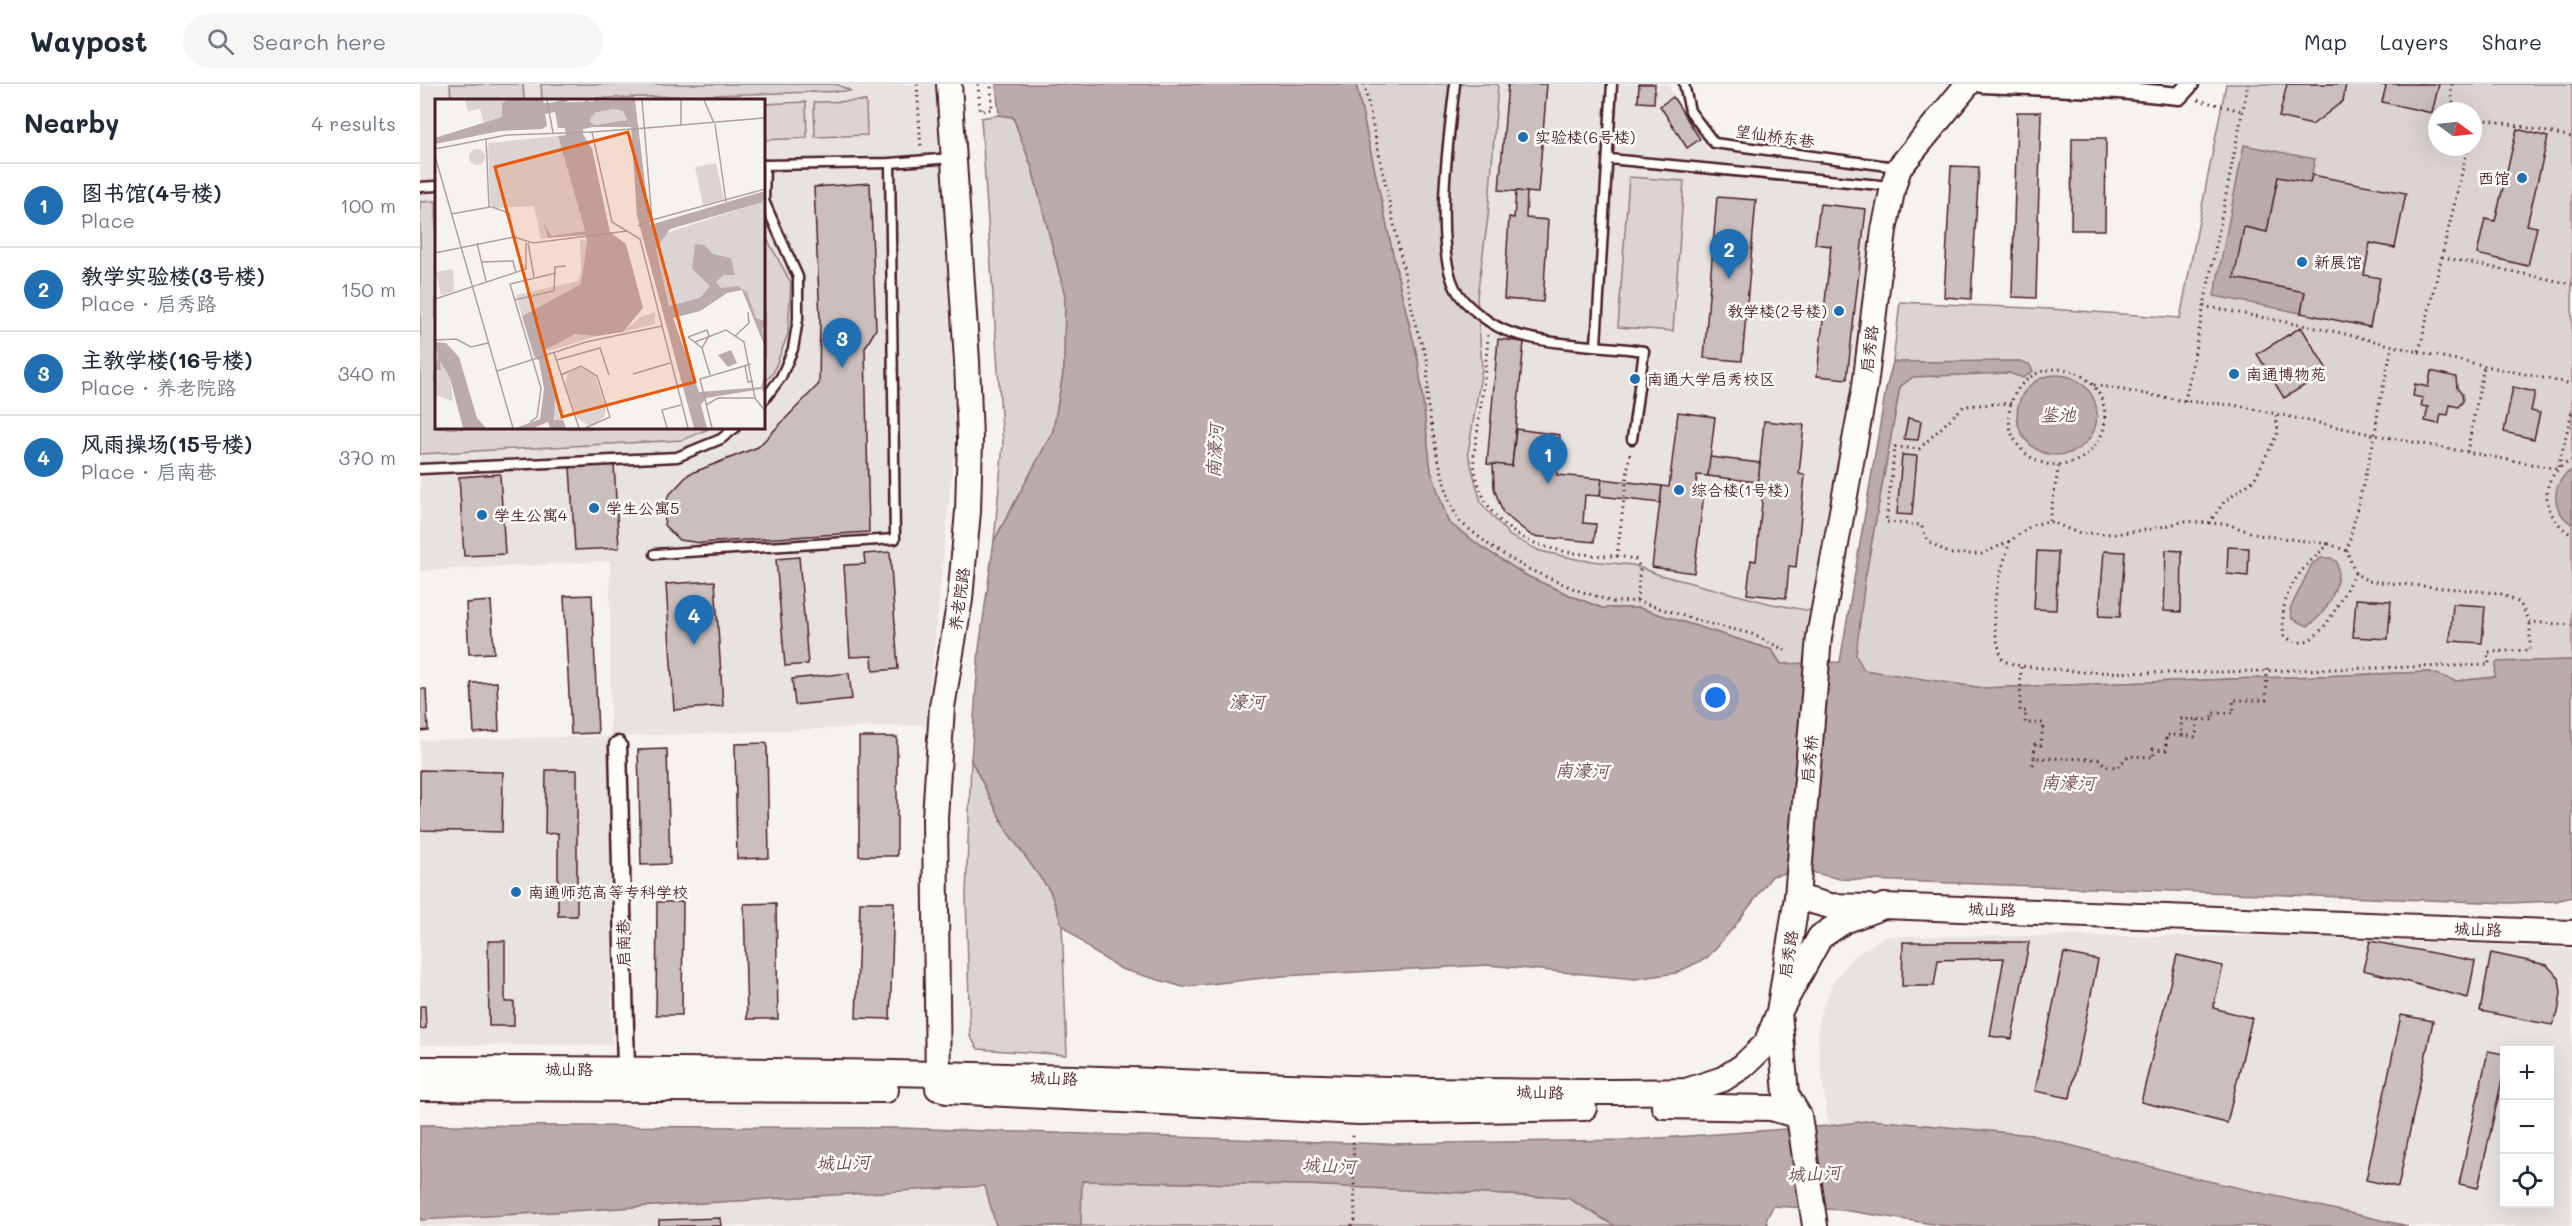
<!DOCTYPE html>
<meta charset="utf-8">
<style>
body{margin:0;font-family:Mali,"LXGW WenKai TC",sans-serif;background:#f6f6f7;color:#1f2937}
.controls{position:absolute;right:18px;bottom:18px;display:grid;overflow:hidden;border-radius:0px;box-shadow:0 6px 24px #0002}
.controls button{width:54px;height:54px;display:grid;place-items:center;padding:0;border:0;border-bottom:2px solid #e0e1e3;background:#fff;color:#1f2937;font:30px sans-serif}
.compass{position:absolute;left:2008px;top:18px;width:54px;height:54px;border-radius:50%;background:#fff;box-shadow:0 6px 24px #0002;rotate:105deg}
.you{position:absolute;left:1296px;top:614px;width:21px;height:21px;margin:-15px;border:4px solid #fff;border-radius:50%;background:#1a73e8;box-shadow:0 0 0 9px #1a73e833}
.badge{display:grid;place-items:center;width:39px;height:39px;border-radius:50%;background:#1f6fb2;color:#fff;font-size:20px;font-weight:700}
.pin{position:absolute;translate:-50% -50px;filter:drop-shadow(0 2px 3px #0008)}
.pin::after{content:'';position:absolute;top:32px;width:21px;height:18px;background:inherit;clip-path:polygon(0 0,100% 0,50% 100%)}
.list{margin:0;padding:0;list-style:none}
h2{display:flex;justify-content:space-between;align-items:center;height:78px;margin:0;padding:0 24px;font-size:26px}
h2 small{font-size:20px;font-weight:400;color:#747a83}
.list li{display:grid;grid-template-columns:39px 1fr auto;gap:18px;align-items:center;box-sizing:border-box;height:84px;padding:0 24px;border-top:2px solid #e0e1e3}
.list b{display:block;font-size:22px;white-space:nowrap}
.list p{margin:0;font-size:20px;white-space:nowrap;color:#747a83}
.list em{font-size:20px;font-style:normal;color:#747a83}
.icon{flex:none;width:33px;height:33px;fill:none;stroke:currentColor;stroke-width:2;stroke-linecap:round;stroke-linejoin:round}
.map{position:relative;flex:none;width:2152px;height:1142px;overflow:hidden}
header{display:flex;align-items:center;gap:36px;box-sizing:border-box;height:84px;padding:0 30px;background:#fff;border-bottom:2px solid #e0e1e3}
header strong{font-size:28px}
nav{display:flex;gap:33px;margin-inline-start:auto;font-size:21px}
.search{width:420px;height:54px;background:#f6f6f7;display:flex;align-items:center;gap:15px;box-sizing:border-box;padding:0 21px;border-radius:33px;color:#747a83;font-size:22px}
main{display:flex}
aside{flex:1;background:#fff}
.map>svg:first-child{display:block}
</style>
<header>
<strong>Waypost</strong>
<div class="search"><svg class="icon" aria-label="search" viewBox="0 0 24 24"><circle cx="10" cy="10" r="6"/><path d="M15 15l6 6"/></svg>Search here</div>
<nav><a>Map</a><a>Layers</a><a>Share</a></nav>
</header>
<main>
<aside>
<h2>Nearby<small>4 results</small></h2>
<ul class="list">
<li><span class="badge">1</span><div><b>图书馆(4号楼)</b><p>Place</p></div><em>100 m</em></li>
<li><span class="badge">2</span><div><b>教学实验楼(3号楼)</b><p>Place · 启秀路</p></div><em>150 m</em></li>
<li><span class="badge">3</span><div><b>主教学楼(16号楼)</b><p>Place · 养老院路</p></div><em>340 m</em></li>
<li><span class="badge">4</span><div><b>风雨操场(15号楼)</b><p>Place · 启南巷</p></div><em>370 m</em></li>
</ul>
</aside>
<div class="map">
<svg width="2152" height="1142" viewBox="0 0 2152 1142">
<rect width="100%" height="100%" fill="#f6f3ef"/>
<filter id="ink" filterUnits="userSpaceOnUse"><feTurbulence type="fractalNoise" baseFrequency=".0167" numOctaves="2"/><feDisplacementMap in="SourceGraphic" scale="12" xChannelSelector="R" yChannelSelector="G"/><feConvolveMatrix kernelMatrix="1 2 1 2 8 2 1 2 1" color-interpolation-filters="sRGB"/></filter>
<g filter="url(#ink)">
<g fill="#e9e3e0" fill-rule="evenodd">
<path d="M0,0H516L536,350L506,641L190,653L192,961H0V656L190,652V477L0,487ZM16,16H344V344H16Z"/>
<path d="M936,0H1247L1288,66L1461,79L1426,332L1383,580L1352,566L1219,524L1192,525L1063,464Z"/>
<path d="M1465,852H1861L2152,865V1132L2150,1142H1988L1766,1092L1612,1051L1453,1036L1408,1042L1398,959L1399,933L1413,898L1434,872ZM2084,966H2130V1120H2084Z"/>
<path d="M566,1102L576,1142H0V1136Z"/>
</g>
<g fill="#dcd4d2" stroke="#937a7e" stroke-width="1.5" fill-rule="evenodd">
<path d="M30,0H103L104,16H31Z"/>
<path d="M121,0H416L431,7L122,16Z"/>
<path d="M936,0H1078L1068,133L1057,213L1062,284L1048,369L1061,419L1090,452L1120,467L1161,476L1213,481L1240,491L1352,520L1392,527L1383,580H1361L1352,566L1219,524H1182L1154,513L1107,492L1063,464L1028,438L1011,387L998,276L981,207Z"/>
<path d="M1806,0H2152V576L2077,578L2075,593L2036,597L2010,588L1563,604L1444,587L1435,571L1445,495L1480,303L1473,278L1480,218L1630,225L1760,234ZM2017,27H2053V63H2017Z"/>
<path d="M446,17L447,51L395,53L394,18Z"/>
<path d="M386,18L387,54L344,56V20Z"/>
<path d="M579,31L593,33L612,84L645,211L644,284L633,347L574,457L583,360L561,34Z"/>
<path d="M1209,93L1264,97L1253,247L1198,243Z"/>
<path d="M16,117V344H290L263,356L0,370V118Z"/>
<path d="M344,149L371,199L368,250L353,289L344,299Z"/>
<path d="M551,676L587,747L630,807L642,840L647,971L558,965L550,952L546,812Z"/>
<path d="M662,1097L888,1101L1148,1114L1195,1142H576Z"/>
</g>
<g fill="#bbabac" stroke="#8e7378" stroke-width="1.5">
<path d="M576,0H936L981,207L998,276L1011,387L1028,438L1063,464L1107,492L1154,513L1182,524H1219L1352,566L1361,580L1420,578L1466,305L1473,278L1600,277L1609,280L1613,287L1603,294L1589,289L1493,293L1480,303L1445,495L1436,571L1444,586L1563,604L2010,588L2037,597L2075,593L2076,578L2152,576V813L2136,817L2090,819L1420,795L1383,786L1352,792L1314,843L1287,874L1256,889L1215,895L1068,881L862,892L763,903L701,885L672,867L642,840L630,807L587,747L551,676L559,565L574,457L633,347L644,284L645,211L612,84L593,33L579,31Z"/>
<path d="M1824,61L1895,75L1890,99L1858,93L1847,148L1824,143L1885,208L1881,229L1794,212Z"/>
<circle cx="1637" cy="331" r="40"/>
<path d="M2152,386V440C2131,428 2130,398 2152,386Z"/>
<path d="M1901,474H1911L1917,478C1922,500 1907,530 1888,542L1872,535L1870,525L1892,480Z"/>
<path d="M1453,1036L1612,1051L1766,1092L1988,1142H1526L1422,1126L1353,1122L1346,1137L1348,1142H1195L1148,1114L888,1101L662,1097L661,1142H576L565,1102L0,1136V1041L479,1044L965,1060L1212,1056L1408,1042Z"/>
</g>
<g fill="#cbbfbe" stroke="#4a1f2b" stroke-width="1.5">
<path d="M1088,0H1127L1118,109L1079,106Z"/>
<path d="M1219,0H1235L1234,19L1218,18Z"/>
<path d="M1867,0H1926L1923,17L1892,41L1859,33Z"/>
<path d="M1957,0H2019L2012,29L1962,18L1966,2Z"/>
<path d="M1253,13L1280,55L1267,64L1240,22Z"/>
<path d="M1597,28H1621L1616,214L1592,213Z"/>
<path d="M2097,45L2128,53L2107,141L2117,143L2108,182L2057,170L2065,135L2075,137Z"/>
<path d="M1652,54H1686L1685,146H1651Z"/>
<path d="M1531,82L1559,83L1551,215L1524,213Z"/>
<path d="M1892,91L1986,109L1975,164L1950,159L1944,191L1960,194L1950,243L1881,229L1885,208L1814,194L1824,143L1847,148L1858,93L1890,99Z"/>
<path d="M450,99L456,245L445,264L449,448L281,459L259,456L244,441L248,412L269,390L338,363L399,300L400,235L394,103Z"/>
<path d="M1096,107L1107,108L1106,134L1128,136L1123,218L1084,215L1089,133L1094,134Z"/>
<path d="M1297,113L1336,116L1322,277L1284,274Z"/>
<path d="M1400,120L1446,125L1427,295L1397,292L1411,162L1395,160Z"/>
<path d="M1881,243L1908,287L1864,314L1837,270Z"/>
<path d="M1078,255L1104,258L1092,382L1067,380Z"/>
<path d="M2011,287L2036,293L2037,304L2042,310L2043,317L2038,323L2030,321L2028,331L2021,330L2019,340L2005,337L2008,323L2001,322L2003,314L1993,312L1995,300L2008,303Z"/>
<path d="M2093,303L2115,308L2111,327L2120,329L2114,355L2084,348Z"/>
<path d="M1258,328L1295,333L1288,392L1277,391L1275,409L1284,410L1274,489L1232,483L1242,402L1249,403Z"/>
<path d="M1488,334L1501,337L1498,356L1484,355Z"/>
<path d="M1344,337L1384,341L1379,390L1385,391L1376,483L1369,482L1366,514L1327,510L1331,476L1336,477L1344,399L1338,398Z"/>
<path d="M1096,345L1140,351L1137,391L1182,395L1180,412L1165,411L1163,439L1176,440L1174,458L1112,452L1083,429L1074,404L1073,380L1092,382Z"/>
<path d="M1482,371L1497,372L1492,431L1477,430Z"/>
<path d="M1290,373L1340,379L1338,398L1288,392Z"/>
<path d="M194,381L199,464L155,466L150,383Z"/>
<path d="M80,390L85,470L44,472L39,393Z"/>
<path d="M1182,395L1242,402L1240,419L1180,412Z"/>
<path d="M1808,463L1829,464L1828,492L1807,490Z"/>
<path d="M1746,466L1762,467L1761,528L1744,527Z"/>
<path d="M1617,467L1638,468L1636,526L1614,525Z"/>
<path d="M1684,467L1705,468L1700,533L1679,532Z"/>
<path d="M470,468L478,585L453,587L452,572L430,573L424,481L445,480L444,470Z"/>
<path d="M379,473L388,580L365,582L356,475Z"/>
<path d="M295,497L303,622L254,626L246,500Z"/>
<path d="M172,511L178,649L151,650L144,512Z"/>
<path d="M1936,515L1971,517L1968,555L1933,553Z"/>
<path d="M71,517L74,569L49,570L46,519Z"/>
<path d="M2033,520L2065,522L2062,559L2030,557Z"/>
<path d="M429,589L432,615L375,621L372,595Z"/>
<path d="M77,598L79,647L54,649L51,599Z"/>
<path d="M0,605H6L8,646L0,647Z"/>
<rect x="439" y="653" width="38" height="119"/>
<path d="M347,659L349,774L317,775L315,660Z"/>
<path d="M247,665L250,780L221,781L218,666Z"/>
<path d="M0,686L83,688L82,748L0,746Z"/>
<path d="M126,686H157V832H138V749L125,750Z"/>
<path d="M237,818H263L262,931H236Z"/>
<path d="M440,818H474L470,935L436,934Z"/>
<path d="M356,819L358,935H327L324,820Z"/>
<path d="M68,857H85V918H94V942H69Z"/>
<path d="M1950,857L2055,877L2048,914L1943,886Z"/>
<path d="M1483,858H1609L1592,955L1570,952L1584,874L1518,876L1514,902H1482Z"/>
<path d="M1644,869L1678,876L1650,1014L1615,1007Z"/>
<path d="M2071,869L2127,881L2139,894L2141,909L2138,929L2132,941L2060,927Z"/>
<path d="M1757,871L1803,882L1793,924L1832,934L1807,1039L1721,1018Z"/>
<path d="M0,922H5L6,944L0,945Z"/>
<path d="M1981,931L2013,937L1978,1103L1946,1096Z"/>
<path d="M2068,967L2084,970V987L2058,1104L2039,1100Z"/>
<path d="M300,1134L301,1142H239V1136Z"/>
</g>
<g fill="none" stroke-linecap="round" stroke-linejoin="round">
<g stroke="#4a1f2b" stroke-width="13">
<g id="lane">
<path d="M1035,0C1029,51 1013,159 1035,204C1044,222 1073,243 1092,249C1133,262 1180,261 1224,267L1212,355"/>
<path d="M1264,0L1270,27L1294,59L1476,83"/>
<path d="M1189,75L1470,102"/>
<path d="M344,81L470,79L531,74"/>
<path d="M0,103L16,102"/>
<path d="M1176,261L1192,0"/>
<path d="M344,316L361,293L373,265L378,235V193L344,117L345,81"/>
<path d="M0,385L257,373L301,355L315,344"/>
<path d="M235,470L475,455L470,79"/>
</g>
</g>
<g stroke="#4a1f2b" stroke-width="21">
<g id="street">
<path d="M1562,0L1699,6L1759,12L1770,0"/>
<path d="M198,661L206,985"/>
</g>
</g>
<g stroke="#4a1f2b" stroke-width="28">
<g id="secondary">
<path d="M1377,813L1410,822L1448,823"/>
<path d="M0,985C172,985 344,986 515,990C766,996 1016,1012 1266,1007L1303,995L1323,982L1346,960L1359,928L1400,853L1424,837L1464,822L2152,849"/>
<path d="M0,1004L466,1006"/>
<path d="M518,1004L515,734L522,623L540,515L548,427L550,355L547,277L529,0"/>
<path d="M527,1007L939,1028L1164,1024"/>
<path d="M1244,1022L1351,1024L1379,1032"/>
<path d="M1395,1142L1379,1032L1366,1010L1359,928L1377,813L1399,553L1445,302L1464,146L1473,103L1479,84L1548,0"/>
</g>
</g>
<g stroke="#4a1f2b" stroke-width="3" stroke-dasharray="1.5 4.5" stroke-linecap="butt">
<path d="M497,0L501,64"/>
<path d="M558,0L560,27L572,25L571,0"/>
<path d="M944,0L996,243L1008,278L1007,318L1017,370L1030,420L1040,438L1073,464L1106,484L1157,506L1193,518L1217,517L1283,538L1332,550L1367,567"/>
<path d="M2032,0L2031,8L2033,20L2045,27"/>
<path d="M1778,16L1822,27"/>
<path d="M2053,32L2055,33L2053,42"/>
<path d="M2055,33L2152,53"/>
<path d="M2022,173L2152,200"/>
<path d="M1783,222L1917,248L1999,268L2048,63"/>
<path d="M1068,251C1066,282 1062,312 1058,343C1057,354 1053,368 1054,380C1065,457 1130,471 1197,472L1210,367"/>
<path d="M1999,268L2152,300"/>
<circle cx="1637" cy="333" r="48"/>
<path d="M1674,301L1765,317L1814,321L1955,351L2138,385L2152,327"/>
<path d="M1765,317L1828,0"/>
<path d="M1591,319L1544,322L1499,365L1475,363L1466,438L1501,441L1508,457L1530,470H1562L1590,457L1612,441L1629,437L1658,449L1694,450L1732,445L1766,437L1789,439L1807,440L1838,451L1909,460"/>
<path d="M2047,368L2064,282"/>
<path d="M2152,376C2116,393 2121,432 2152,451"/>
<path d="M1629,437L1639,381"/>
<path d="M1789,439L1804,418L1834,396L1858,348L1856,329"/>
<path d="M1590,457C1576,505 1566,528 1583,577L1601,582L1663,588L1760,589L2069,581L2068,568L2110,566V538"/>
<path d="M1927,467L1955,351L1958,326L1972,263"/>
<path d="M1197,472L1215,475L1220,483L1217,517"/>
<path d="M1935,489C1923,508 1904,561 1877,558C1873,558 1868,554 1864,552C1858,509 1878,487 1909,460L1927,467L1935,489L1948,497L2079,509L2100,519L2110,538L2152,541"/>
<path d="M1601,583L1600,627H1606L1605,639H1623L1621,661L1615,660L1614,674L1679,675L1686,682L1698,683L1708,672L1734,673L1733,665L1746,666V651H1762L1761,635L1794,636L1792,629H1814L1813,616H1846L1847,585"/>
<path d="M1762,651L1776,653L1777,636"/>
<path d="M1613,681L1614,674"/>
<path d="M931,1142L935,1136L933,1049"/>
</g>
<use href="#lane" stroke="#fdfcf7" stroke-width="8"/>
<use href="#street" stroke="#fdfcf7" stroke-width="16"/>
<use href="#secondary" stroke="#fdfcf7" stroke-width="24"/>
</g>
</g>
<g fill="#1f6fb2" stroke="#fdfcf7" stroke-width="2">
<circle cx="1103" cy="53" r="6"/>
<circle cx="2102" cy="94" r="6"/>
<circle cx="1882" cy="178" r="6"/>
<circle cx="1419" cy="227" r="6"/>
<circle cx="1814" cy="290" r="6"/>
<circle cx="1215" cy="295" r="6"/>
<circle cx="1259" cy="406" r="6"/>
<circle cx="174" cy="424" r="6"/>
<circle cx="62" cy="431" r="6"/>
<circle cx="96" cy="808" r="6"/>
</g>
<g text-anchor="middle" stroke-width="5" stroke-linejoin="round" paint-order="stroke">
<g font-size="16" fill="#4a1f2b" stroke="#fdfcf7">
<text transform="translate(1355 52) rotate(8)" y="6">望仙桥东巷</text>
<text transform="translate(1449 265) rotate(-83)" y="6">启秀路</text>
<text transform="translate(539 515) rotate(-82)" y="6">养老院路</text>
<text transform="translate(1389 675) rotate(-85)" y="6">启秀桥</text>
<text transform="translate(1572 825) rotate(2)" y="6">城山路</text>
<text transform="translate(2058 845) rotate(2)" y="6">城山路</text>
<text transform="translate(203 859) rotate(-91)" y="6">启南巷</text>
<text transform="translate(1368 870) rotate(-81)" y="6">启秀路</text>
<text x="149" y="991">城山路</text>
<text transform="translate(634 994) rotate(2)" y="6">城山路</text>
<text transform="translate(1120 1008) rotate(1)" y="6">城山路</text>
</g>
<g font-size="16" fill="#4a1f2b" stroke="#fdfcf7" text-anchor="start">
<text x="1115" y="59">实验楼(6号楼)</text>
<text x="2090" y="100" text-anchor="end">西馆</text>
<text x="1894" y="184">新展馆</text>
<text x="1407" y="233" text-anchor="end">教学楼(2号楼)</text>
<text x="1826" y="296">南通博物苑</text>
<text x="1227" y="301">南通大学启秀校区</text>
<text x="1271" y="412">综合楼(1号楼)</text>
<text x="186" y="430">学生公寓5</text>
<text x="74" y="437">学生公寓4</text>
<text x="108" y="814">南通师范高等专科学校</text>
</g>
<g font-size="18" font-style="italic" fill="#725058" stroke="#fdfcf7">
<text x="1638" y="337">鉴池</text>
<text transform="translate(795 367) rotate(-87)" y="6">南濠河</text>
<text x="827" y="624">濠河</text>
<text transform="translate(1162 687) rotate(1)" y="6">南濠河</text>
<text transform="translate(1648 699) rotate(1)" y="6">南濠河</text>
<text transform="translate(423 1079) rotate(-2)" y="6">城山河</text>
<text transform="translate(909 1082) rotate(2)" y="6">城山河</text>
<text transform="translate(1394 1090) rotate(-3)" y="6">城山河</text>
</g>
</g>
<g transform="translate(15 15)">
<rect width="330" height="330" fill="#f6f3ef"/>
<path d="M30,1H72L67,4V18L49,24L45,10L33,12ZM178,10L188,12L192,21L160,26L155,23L158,14ZM123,37L150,132L106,140L99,107L60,109L55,104L53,44ZM34 58a8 8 0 1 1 16 0a8 8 0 1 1-16 0ZM281,64L289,100L268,106L260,68ZM330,102V248L307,191L292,194L265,212L237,218L221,150L228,135ZM145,140L152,142L146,185L87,217L81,196L143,182L146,174ZM18,170L19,192L6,196L1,173ZM220,213V225L188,233L205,218ZM148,234L162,237L113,252L112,249L132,237ZM0,253L15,279L18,302L0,296ZM114,268L125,304L121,307L126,306L129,314L124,315L122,310L124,317L128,321L120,322ZM145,268L160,277L171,310L169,318L160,325L153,326L142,319L130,285L133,274Z" fill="#dcd4d2"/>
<path d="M72,1H108L109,4L200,1L215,126L330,92L328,103L235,130L221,150L234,207L265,199L275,187L257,170L260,145L269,146L278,155L296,159L300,176H288L281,183L286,189L303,187L312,193L321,219L330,222L327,230L330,248L307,191L292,194L265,212L238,219L264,293L326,288L330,274V297L327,290L271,299L266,306L272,329H259L202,117L196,28H158L148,30V35L157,50L175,133L191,145L208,209L188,233L162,237L140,235L108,252L120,297L119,321H128L131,329H115L113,323L99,329H81L105,320L109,290L104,262L99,257L87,217L146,185L152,142L150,136L113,139L109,124L116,137L150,132L123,37L131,36L130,29H123L120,13L110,15L112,27L107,30L65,32L0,45V39L67,18V4ZM178,10L188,12L192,21L160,26L155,23L158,14ZM0,243L11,244L24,258L42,319L51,329H28L15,279L5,262L6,271H0L3,259ZM296,251L302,264L293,268L283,256Z" fill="#bbabac" fill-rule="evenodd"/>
<path fill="none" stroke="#bbabac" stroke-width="3" d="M151,1L158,14L162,1M0,41L132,1"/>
<path fill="none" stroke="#b19ea1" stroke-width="1.5" d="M112,1L118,34M246,1V27M269,1L279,24M280,25L291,103M211,29L330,19M211,29L157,33L177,123L205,140L253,329M51,39L54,107L74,114L79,138M0,50L72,36L157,33M0,57L78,329M16,115L55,108M217,121L330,90M203,127L217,121L207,1M79,138L98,144L192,132M42,144L51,182M93,144L99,178M0,154L79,138M46,163L78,162L81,174M0,200L91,170V144M79,201L119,192L120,168L131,167M300,237L314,224L313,213M253,238L267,249L275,276M253,238L272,231L274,237L267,249M0,241L21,240L36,248L53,244M260,243L291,231L309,243L320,299M119,254L144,329M122,261L165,249L174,276M310,267L313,283L318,282M62,272L151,243L227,227M198,275L235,264M126,276L146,267L162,277L175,318L150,329M271,306L283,299H320L330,312M95,323L102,318L106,289L75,185L121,174M232,329L227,311L246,306M277,329L265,280L316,265"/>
<path fill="#e8590c" fill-opacity="0.15" stroke="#e8590c" stroke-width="3" d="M193,33L260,283L127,318L60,68Z"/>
<rect width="330" height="330" fill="none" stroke="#4a1f2b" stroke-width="3"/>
</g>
</svg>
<div class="controls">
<button>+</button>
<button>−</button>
<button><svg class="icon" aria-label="locate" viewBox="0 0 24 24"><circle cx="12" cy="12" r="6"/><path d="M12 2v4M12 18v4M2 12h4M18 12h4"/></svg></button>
</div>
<svg class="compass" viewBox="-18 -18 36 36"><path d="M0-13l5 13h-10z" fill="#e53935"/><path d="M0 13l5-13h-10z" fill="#747a83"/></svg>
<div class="you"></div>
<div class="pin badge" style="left:1128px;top:400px">1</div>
<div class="pin badge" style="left:1309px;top:195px">2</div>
<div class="pin badge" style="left:422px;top:284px">3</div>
<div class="pin badge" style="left:274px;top:561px">4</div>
</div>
</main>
